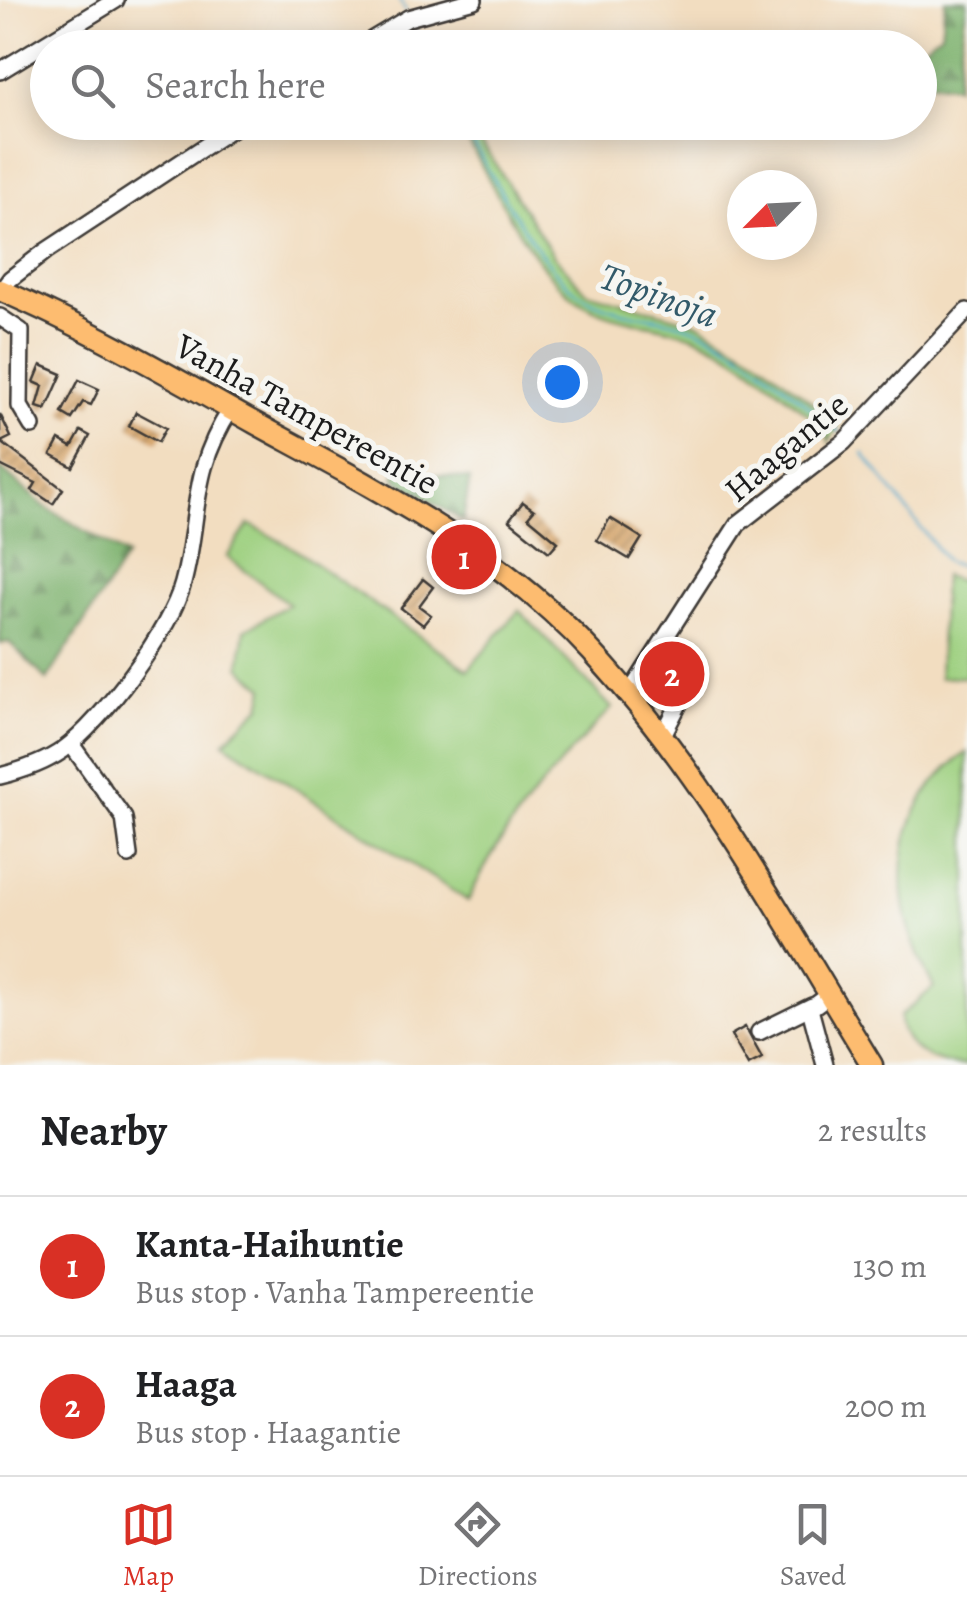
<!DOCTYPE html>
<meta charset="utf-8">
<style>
body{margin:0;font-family:Alegreya,serif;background:#f6f6f6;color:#202124}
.compass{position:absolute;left:727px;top:170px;width:90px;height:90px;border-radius:50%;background:#fff;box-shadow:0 5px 25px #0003;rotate:246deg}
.you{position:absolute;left:562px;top:382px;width:35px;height:35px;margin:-25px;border:8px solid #fff;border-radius:50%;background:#1a73e8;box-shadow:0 0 0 15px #1a73e833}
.badge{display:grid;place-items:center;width:65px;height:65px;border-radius:50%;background:#d93025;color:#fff;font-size:32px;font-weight:700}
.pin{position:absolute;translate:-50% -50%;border:5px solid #fff;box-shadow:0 2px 10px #0006}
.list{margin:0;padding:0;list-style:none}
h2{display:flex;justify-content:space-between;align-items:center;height:130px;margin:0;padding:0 40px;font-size:42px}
h2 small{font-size:32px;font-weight:400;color:#757577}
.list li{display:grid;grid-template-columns:65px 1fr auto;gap:30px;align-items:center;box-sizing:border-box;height:140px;padding:0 40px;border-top:2px solid #e0e0e0}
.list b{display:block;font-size:38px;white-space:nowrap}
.list p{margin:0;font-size:32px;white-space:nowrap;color:#757577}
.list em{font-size:32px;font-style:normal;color:#757577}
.icon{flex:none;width:55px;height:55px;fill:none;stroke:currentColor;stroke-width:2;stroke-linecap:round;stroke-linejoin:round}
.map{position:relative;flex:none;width:967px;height:1065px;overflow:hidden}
.search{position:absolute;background:#fff;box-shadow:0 5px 25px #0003;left:30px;right:30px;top:30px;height:110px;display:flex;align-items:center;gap:25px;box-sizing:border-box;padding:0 35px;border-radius:55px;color:#757577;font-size:38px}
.sheet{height:410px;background:#fff}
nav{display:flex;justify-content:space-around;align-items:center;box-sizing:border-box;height:140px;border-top:2px solid #e0e0e0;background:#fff;font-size:28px;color:#757577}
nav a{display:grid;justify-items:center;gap:5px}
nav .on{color:#d93025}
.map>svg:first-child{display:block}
</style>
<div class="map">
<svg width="967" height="1065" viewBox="0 0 967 1065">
<defs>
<pattern id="forest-firs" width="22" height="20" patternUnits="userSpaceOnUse" patternTransform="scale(2.5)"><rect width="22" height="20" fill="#7eb26e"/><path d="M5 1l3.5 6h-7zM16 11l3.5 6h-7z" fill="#66905a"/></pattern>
<pattern id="building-hatch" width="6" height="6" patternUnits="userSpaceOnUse" patternTransform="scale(2.5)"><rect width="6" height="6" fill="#d5a46a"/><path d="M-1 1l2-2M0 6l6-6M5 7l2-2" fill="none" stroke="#ac8556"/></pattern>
</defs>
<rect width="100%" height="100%" fill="#f6f6f2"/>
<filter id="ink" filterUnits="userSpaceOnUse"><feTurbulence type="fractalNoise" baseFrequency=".01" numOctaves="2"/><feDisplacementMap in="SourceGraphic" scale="20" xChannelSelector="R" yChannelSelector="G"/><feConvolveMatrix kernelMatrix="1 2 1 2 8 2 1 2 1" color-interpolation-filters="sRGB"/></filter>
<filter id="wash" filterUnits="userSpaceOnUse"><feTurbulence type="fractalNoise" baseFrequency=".0048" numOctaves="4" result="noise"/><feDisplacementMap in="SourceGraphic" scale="40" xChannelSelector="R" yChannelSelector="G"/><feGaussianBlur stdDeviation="2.25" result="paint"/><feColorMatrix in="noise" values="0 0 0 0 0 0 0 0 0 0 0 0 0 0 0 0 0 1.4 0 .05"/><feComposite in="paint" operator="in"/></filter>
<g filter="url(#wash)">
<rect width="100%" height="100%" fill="#f2ddc0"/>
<g fill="#9ed080" stroke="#5d764e" stroke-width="2.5">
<path d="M458,123H469L554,256L587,292L698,323L757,358L839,424L829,442L825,428C785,396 742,353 693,336C651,321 600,323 565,290C521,250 488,174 458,123Z"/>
<path d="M249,524L293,548L468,670L519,610L612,708C555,767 502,825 468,901L224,742L261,706L265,688L240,667L245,630L289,604L227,557Z"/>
<path d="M943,576L967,583V677L939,678Z"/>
<path d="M967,752V1065C937,1065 900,1051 900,1016L934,987C888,908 886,810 967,752Z"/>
</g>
<g fill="url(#forest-firs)" stroke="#4d6745" stroke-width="2.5">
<path d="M945,0H967L956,86L920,80V49L941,33Z"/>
<path d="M0,468L44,506L127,556L47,680L9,642L0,644Z"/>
<path d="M397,470L470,479L463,521L394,478Z"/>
</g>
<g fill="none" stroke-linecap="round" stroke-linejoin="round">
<g stroke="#4da6ca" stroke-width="2.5">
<path d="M399,0L406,11"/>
<path d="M414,28L423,48"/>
<path d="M462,122C487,168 538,265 579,293C613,317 658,314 696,329C749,350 796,397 840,432"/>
<path d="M863,453L947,562L967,568"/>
</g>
</g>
<g id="blocks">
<g fill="url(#building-hatch)">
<path d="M41,365L62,374L46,410L37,407L43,386L34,382Z"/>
<path d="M79,380L99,389L91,405L83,402L72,419L62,413Z"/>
<path d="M136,412L166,428L158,442L129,426Z"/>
<path d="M0,414L11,437L1,442L63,489L53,504L32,490L36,483L0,465Z"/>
<path d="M81,431L90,436L73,467L51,455L59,440L72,447Z"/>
<path d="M523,502L534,510L528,517L558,542L549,552L509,520Z"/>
<path d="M610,518L642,538L629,559L597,540Z"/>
<path d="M423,579L433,587L419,606L431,615L423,625L401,608Z"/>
<path d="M745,1027L762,1058L748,1065L731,1035Z"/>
</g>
</g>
</g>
<g filter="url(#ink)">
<use href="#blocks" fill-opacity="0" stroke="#3c3935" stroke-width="2.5"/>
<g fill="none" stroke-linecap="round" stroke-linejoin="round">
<g stroke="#3c3935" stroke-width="20">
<g id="minor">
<path d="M358,48L408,18L474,0"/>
<path d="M0,71L116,0"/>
<path d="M0,293L10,279L46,251L242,122"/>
<path d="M0,317L21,331L20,406L32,426"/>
<path d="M648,667L670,684L680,702L663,735"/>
<path d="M629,694L738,524L844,442L967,311"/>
<path d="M71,744L124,818L129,855"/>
<path d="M0,776C20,771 46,762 63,750C102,722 171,629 183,583C201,514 189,474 231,409"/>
<path d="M759,1032L812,1006"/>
<path d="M825,1065L810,1009L829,995"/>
</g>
</g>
<g stroke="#3c3935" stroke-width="25">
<path id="major" d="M0,290C88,328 171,376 255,423C374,488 499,550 592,652C706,775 785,923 872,1065"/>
</g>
<use href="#minor" stroke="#fff" stroke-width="15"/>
<use href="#major" stroke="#fdbc6f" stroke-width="20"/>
</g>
</g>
<g text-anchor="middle" stroke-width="10" stroke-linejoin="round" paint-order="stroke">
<g font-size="35" fill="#1c1c1c" stroke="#f6f6f2">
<text transform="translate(307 414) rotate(29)" y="12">Vanha Tampereentie</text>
<text transform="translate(786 447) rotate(-40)" y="12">Haagantie</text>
</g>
<g font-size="38" font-style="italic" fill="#325a6a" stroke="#f6f6f2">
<text transform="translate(659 295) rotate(20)" y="13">Topinoja</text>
</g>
</g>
</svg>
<svg class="compass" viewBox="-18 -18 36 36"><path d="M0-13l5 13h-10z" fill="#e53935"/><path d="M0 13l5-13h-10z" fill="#757577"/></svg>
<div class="you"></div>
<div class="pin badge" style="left:464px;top:557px">1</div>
<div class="pin badge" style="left:672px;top:674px">2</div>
<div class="search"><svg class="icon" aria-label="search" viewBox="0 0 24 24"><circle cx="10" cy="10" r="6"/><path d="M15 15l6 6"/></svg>Search here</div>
</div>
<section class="sheet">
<h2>Nearby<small>2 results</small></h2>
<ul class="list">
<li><span class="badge">1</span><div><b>Kanta-Haihuntie</b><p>Bus stop · Vanha Tampereentie</p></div><em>130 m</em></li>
<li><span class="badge">2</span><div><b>Haaga</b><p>Bus stop · Haagantie</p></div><em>200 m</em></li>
</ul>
</section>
<nav>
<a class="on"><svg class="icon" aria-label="map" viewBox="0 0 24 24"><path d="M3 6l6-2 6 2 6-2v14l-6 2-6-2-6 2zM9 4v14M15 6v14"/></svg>Map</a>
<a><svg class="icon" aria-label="directions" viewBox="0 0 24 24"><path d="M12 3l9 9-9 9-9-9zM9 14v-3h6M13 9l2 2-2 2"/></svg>Directions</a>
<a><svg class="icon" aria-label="saved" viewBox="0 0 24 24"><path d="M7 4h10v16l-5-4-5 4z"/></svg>Saved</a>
</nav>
